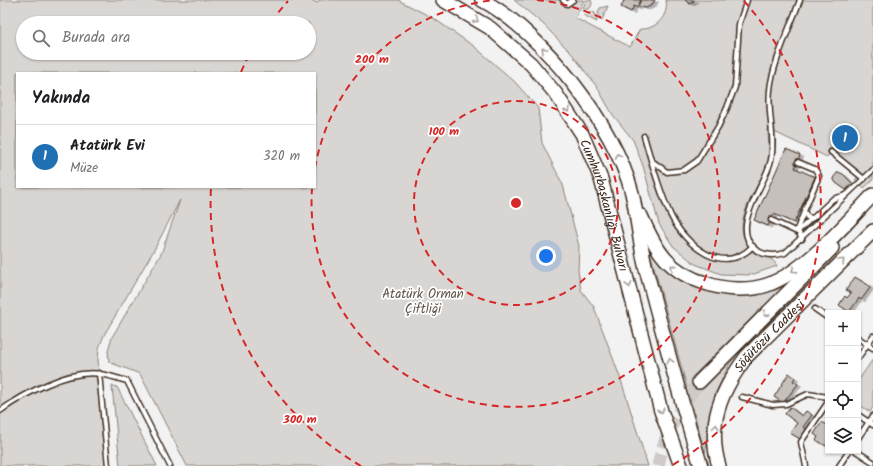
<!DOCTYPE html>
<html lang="tr">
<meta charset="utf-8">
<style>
body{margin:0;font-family:Kalam,sans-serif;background:#f2f2f2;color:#202124}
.controls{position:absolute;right:12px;bottom:12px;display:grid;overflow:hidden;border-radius:0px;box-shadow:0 1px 3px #0004}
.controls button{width:36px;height:36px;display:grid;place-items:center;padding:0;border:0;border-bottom:1px solid #e0e0e0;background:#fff;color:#202124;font:20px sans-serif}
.you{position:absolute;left:546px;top:256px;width:14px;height:14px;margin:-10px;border:3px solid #fff;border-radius:50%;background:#1a73e8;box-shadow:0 0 0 6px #1a73e833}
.badge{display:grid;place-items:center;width:26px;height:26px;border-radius:50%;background:#1f6fb2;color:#fff;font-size:13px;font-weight:700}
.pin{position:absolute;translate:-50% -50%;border:2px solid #fff;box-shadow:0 1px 4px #0006}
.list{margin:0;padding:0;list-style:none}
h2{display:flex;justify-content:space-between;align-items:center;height:52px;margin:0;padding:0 16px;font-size:17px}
h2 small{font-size:13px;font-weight:400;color:#757577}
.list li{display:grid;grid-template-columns:26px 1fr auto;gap:12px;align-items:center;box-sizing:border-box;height:64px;padding:0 16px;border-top:1px solid #e0e0e0}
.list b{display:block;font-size:15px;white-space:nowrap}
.list p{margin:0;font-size:13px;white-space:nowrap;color:#757577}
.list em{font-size:13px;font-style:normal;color:#757577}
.icon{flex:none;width:22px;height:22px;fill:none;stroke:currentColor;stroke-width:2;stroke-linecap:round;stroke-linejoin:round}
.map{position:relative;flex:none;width:873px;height:466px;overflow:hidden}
.search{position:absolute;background:#fff;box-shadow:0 1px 3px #0004;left:16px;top:16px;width:300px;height:44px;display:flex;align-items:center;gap:10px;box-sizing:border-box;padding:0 14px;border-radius:22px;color:#757577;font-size:15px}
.panel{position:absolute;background:#fff;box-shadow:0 1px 3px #0004;left:16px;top:72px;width:300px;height:116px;border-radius:0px}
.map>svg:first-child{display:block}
</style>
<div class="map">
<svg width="873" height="466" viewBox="0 0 873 466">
<defs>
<filter id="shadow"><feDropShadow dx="3.5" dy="2" stdDeviation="0" flood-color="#0004"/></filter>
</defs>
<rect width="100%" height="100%" fill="#f3f2f2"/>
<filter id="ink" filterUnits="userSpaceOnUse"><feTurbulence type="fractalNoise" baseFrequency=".025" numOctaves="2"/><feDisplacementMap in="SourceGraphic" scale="8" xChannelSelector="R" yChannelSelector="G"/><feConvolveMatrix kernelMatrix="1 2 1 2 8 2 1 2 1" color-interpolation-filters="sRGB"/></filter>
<g filter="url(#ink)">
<g fill="#d8d5d2" stroke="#8a8078" fill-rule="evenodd">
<path d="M0,0H311L317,3L319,0H398L433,18L475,47L514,81L538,108L542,143L563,185L579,246L578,270L581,290L594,307L621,380L648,466H187L140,374L109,362L108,350L112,337L161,254L180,200L154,250L104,335L99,348L98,360L108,466H0ZM23,23H309V53H23ZM17,73H315V187H17Z"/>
<path d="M514,0H561L562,4L567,6L572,5L575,0H584L575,18L630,47L640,29C656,30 669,16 666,0H873V180L864,188L855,180L859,176L831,152L827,157L768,129C768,139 770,150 768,160C762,187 729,218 748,246C756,258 763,254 771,259C774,261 776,264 777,266L751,275L721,274L695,264L673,246L659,224L643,166L633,140L613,115L597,87L572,54L543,24Z"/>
<path d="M586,0H591L592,4L590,8L582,11Z"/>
<path d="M608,6L602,20H600L598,12L600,8Z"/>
<path d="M591,11L595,13L597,22L583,15Z"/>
<path d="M649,249L684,282L709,291L735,296L758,295L790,282L691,378L702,388L751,338L729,365L715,394L705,453Z"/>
<path d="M873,359V407L870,412L858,404V381Z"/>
<path d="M112,386L117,387L157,466H120Z"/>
</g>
<g fill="#c6c0bd" stroke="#3b2a1e" filter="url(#shadow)">
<path d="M622,0H641L637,8L634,6L631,12L621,7L624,1Z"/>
<path d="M641,0H655L652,5L646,8L638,6Z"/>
<path d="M685,0H694V1L690,4Z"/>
<path d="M844,129L853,133L851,138H849L847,146L838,143Z"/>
<path d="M786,149L800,155L795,168L815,177L794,223L774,214L768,226L754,220Z"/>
<path d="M838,172L843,174L852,183L846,190L836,183L833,178Z"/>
<path d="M855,277L868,285L870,288L861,300L859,298L849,312L839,305L845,296L847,298L851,293L846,290Z"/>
<path d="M789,373L795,378L793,381L798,384L783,403L774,397Z"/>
<path d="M790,407L802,416L806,411L812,415L803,427L807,429L800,439L790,433L797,423L785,414Z"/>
<path d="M822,422L827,425L828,423V443L826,446L816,440L818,437L814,434Z"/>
</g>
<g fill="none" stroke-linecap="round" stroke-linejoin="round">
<path stroke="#cecac8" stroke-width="13" stroke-dasharray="13 6" stroke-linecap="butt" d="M658,466C665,432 679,410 699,382"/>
<g stroke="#3b2a1e" stroke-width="7">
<g id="lane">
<path d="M563,0L567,4L573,0"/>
<path d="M800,0C791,25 772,65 770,90C767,113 776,137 771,160C766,185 728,228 756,250C765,256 775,256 785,253L873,170"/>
<path d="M644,136C652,163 659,191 671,216C686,246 723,277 753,246"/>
<path d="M831,152L864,179"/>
<path d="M652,161L667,172L684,170L697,161L718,127L727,108L735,87L739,24L747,0"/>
<path d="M798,162L815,169L819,176L804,211L807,217L813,218L833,199L846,195"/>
<path d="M771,220L797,232L812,218"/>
<path d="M802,239L797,229L804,212"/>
<path d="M815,309L828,318"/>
<path d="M858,338L873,348"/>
<path d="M858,358L873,336"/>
<path d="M99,373L108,466"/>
<path d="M742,397L773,405L786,404L808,394L828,397"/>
<path d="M0,411C24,394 69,369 100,374C109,375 118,379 127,381L170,466"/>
<path d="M858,415L873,425"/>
<path d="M858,438L873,416"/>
<path d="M856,451L873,462"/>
<path d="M806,466L801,442L828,402"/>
<path d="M839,466L849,451"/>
</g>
</g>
<g stroke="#3b2a1e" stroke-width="16">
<g id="primary">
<path id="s1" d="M443,0L490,28L531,64L556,94L582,134L601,179L661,411L681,466"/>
<path d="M482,0C543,33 615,126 632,193C638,219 640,247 647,273C664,338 681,402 701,466"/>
<path d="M641,216C656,251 669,273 708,284C726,290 749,291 767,285C805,272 845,224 873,195"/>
<path d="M699,382L832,248"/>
<path id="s2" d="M719,466C706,423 722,389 747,356L873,231"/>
</g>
</g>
<use href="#lane" stroke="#fff" stroke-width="4"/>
<use href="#primary" stroke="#fff" stroke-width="13"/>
</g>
<defs><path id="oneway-chevron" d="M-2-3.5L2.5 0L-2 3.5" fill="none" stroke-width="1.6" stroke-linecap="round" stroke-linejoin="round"/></defs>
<g stroke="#a79f9a">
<use href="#oneway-chevron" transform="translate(476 20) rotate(33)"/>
<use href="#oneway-chevron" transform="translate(544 50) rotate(-135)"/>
<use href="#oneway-chevron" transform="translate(568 110) rotate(57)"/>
<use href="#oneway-chevron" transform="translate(618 156) rotate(-115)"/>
<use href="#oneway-chevron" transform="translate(842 261) rotate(-45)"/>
<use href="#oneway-chevron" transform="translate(673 267) rotate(-139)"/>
<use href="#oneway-chevron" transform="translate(794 270) rotate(148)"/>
<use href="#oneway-chevron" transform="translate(629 285) rotate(76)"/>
<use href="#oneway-chevron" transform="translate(766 314) rotate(135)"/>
<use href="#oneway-chevron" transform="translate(670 361) rotate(-105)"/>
<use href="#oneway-chevron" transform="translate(661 411) rotate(73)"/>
<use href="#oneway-chevron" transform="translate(716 427) rotate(-82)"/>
</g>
</g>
<g fill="none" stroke="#d62828" stroke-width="2" stroke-dasharray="7 5">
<circle cx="516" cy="203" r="102"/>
<path d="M315 168A204 204 0 0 1 495 0M537 0A204 204 0 1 1 312 189"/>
<path d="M361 466A305 305 0 0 1 211 187M241 72A305 305 0 0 1 249 55M271 22A305 305 0 0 1 288 1M744 1A305 305 0 0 1 671 466"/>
</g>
<g text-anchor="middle" stroke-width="3.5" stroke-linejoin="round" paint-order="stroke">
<g font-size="13" fill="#3b2a1e" stroke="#fff">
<text dy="5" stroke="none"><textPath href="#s1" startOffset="271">Cumhurbaşkanlığı Bulvarı</textPath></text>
<text dy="5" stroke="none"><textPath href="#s2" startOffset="148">Söğütözü Caddesi</textPath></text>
</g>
<g font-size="13" fill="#62554b" stroke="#fff">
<text x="423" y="298">Atatürk Orman<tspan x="423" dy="15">Çiftliği</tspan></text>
</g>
</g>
<circle cx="516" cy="203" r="6" fill="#d62828" stroke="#fff" stroke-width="2"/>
<g font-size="12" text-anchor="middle" font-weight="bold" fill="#d62828" stroke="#fff" stroke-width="3.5" stroke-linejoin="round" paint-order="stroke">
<text x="372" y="63">200 m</text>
<text x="444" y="135">100 m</text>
<text x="300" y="423">300 m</text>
</g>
</svg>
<div class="controls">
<button>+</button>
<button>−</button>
<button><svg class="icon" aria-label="locate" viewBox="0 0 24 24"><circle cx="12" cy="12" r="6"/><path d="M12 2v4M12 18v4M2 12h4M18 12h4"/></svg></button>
<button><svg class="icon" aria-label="layers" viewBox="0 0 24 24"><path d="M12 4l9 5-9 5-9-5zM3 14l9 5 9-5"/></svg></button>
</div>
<div class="you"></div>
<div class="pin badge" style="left:845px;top:138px">1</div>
<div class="search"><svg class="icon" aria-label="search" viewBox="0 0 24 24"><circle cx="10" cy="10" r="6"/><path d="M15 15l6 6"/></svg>Burada ara</div>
<section class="panel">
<h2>Yakında<small></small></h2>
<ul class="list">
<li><span class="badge">1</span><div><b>Atatürk Evi</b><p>Müze</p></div><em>320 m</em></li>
</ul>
</section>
</div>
